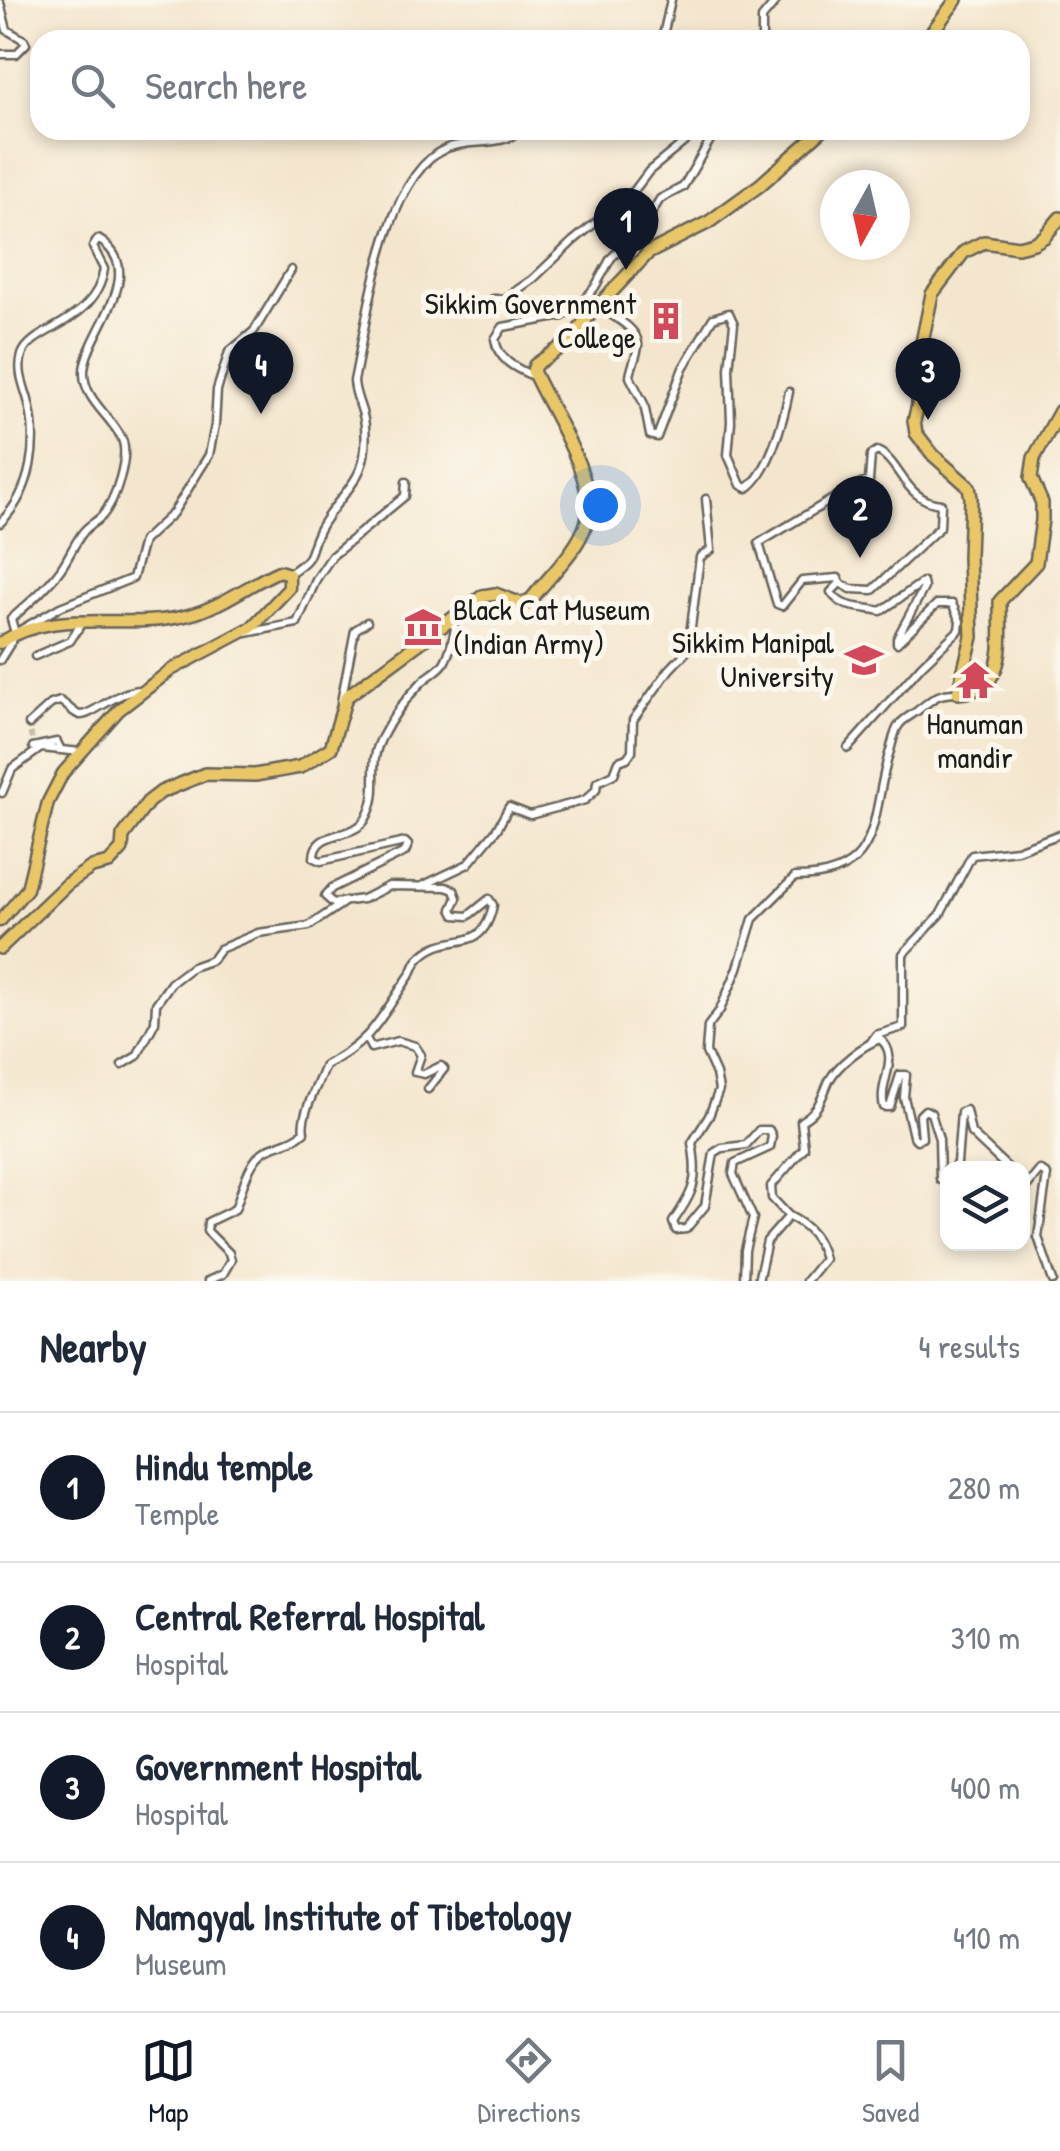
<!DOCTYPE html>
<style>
body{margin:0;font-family:"Patrick Hand",sans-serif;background:#f2f2f3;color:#1f2937}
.controls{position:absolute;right:30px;bottom:30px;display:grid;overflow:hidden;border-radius:20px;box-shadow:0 5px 15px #0003}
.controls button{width:90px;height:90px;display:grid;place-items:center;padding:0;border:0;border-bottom:2px solid #e0e1e3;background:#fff;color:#1f2937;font:50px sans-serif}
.compass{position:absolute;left:820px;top:170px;width:90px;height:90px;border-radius:50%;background:#fff;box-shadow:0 5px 15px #0003;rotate:188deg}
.you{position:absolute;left:600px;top:505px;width:35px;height:35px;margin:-25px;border:8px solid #fff;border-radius:50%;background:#1a73e8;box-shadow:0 0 0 15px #1a73e833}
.badge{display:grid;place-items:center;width:65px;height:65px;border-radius:50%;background:#111827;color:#fff;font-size:32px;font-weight:700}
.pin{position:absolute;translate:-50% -82px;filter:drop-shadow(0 2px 5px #0008)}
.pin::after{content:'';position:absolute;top:52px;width:35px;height:30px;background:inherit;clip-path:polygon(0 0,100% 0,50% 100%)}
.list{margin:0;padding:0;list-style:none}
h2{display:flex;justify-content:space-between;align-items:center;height:130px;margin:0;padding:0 40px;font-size:42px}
h2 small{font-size:32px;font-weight:400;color:#747a83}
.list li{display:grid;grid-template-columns:65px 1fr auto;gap:30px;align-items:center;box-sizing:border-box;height:150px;padding:0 40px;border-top:2px solid #e0e1e3}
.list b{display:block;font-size:38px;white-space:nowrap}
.list p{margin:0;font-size:32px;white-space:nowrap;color:#747a83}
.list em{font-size:32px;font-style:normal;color:#747a83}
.icon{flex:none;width:55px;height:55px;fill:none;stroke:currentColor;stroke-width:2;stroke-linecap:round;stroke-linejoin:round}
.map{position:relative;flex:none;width:1060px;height:1281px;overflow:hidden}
.search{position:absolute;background:#fff;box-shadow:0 5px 15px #0003;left:30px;right:30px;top:30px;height:110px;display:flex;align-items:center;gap:25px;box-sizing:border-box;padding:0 35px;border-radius:30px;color:#747a83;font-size:38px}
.sheet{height:730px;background:#fff}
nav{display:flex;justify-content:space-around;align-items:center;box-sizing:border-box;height:140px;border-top:2px solid #e0e1e3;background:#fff;font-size:28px;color:#747a83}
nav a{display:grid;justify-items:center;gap:5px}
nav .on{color:#111827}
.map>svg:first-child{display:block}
</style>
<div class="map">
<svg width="1060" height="1281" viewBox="0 0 1060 1281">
<rect width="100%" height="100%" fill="#fbf7ec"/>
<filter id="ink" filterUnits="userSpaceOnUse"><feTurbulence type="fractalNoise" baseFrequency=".01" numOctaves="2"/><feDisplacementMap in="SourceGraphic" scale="20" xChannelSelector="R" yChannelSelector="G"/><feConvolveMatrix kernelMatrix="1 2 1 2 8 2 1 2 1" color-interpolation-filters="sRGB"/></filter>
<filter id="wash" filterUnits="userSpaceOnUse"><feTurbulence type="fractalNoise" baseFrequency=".0048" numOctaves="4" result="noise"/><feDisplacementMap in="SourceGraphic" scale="40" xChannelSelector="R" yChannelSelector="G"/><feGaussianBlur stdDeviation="2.25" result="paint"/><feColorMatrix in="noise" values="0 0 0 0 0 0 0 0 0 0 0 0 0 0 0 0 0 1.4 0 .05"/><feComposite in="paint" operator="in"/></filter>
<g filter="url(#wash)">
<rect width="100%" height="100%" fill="#f4e6ce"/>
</g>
<g filter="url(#ink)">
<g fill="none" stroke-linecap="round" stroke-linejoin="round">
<path stroke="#c9beaa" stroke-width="6" stroke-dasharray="6 3" stroke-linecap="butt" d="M29,724L33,747"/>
<g stroke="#68635a" stroke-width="11">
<g id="minor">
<path d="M0,3L7,30L24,40L26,44L16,54H0"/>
<path d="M662,40L671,0"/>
<path d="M762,40V18L777,0"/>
<path d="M492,299H504L533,279L573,241L634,191L649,171L699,130"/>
<path d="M599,307C611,315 640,329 638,346C637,357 631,366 630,377L644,404L650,435L657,437L683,368L713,318L729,313L734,324L729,368L731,422L728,455L741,485L747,488C769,474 784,418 789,392"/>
<path d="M533,376C515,368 498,360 495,339L503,327L563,316L580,305L595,287L611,258L642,229L660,199L683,187L716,130"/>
<path d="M0,523C32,492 39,442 28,400C24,385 17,372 22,355C31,327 96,324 104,269L93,247L98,239C152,272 86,332 84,371C83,399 109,414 121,437C131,455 115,501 102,516C96,522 89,525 84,531C74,543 69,558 60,570C46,589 28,604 11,619L15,633L60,607L133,578L143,541L173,513L209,455L215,425L217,390L229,352L254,331L291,270"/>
<path d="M290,573C317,555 306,556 319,530C342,488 370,483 365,426C364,410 355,398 354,381C367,321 384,174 447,148C472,138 499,148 522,130"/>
<path d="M840,583L851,589L873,590L940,527L941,504C904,501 900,460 877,451L871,455L869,481L851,488L759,543L777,604L782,606L802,581L838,578L840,583L831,592C842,610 861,606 881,611L923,582L924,588L897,638V643L937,604H952L960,621L959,630L922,665L848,748"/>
<path d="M246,633L297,623L317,578L332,556L405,496L406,482"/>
<path d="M35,656L70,641L83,621"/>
<path d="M0,660L13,639"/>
<path d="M341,702L355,630L367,622"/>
<path d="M29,724L51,704L60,701C65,703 74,714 80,715C93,716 119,688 144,690"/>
<path d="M33,747L57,742L60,748"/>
<path d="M2,793L12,769L41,748L81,752"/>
<path d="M424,885L468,864L497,829L509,807L530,815L585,800L596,790L597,782L614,774L619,761L627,758L632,751L633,720L669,670L688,650L700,557L711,550L706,499"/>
<path d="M367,1040L371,1048L398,1041L415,1046L421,1055L415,1072L424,1074L441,1066L444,1069L428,1089"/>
<path d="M871,1042L876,1035L903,1027V954L940,915L972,855L1017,850L1060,834"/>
<path d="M122,1065L137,1056L155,1022L156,1004L171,983L192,967L212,960L220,949L258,933L309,926L343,903"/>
<path d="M953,1168L957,1163L961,1112L966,1110L971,1133L1008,1168"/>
<path d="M1022,1192L1040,1170L1047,1175L1038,1237L1053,1281"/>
<path d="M789,1216L772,1198L771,1186L804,1148L801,1121C819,1111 821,1099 829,1081C837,1065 863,1045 880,1039C902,1057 877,1083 884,1107H890L900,1075H906L904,1097L913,1136L917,1140L922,1138L920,1115L925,1110L931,1113L939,1139L940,1179L943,1181L948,1176"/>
<path d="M208,1281L223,1274L231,1260L229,1253L207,1231L208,1222L235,1209C242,1191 248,1160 266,1150C279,1143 292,1143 304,1132C300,1115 319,1083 325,1065C372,1043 382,1015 410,975C413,971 414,965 417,961C447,926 482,960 493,905L489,899L468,916L455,915L452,909L457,898L454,890L446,887L389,886L363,899L333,903L325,896L332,888L405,852L408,845L405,842L321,861L314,858C314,829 352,840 365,820C383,790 366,768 381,739C391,719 405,699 421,683C427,676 439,671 444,663C449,655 454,637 455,627L450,622"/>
<path d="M744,1281L745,1250L753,1218L733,1174L735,1163L770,1147L772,1136L769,1130H759L746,1145L722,1148L714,1153L705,1206L686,1229L676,1230L673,1222C694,1191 699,1181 692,1143L709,1116L719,1090L716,1074L706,1052L708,1026L720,1010L738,968L753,919L795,877C884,877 870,818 889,754C892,745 894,731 899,725C903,719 912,715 917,711C933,699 936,693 957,693"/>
<path d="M758,1281L767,1241L789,1216C809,1226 819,1238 824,1259L806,1281"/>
</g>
</g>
<g stroke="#68635a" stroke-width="15">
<path id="primary" d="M0,643C58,605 126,632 189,615C221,607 249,584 279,571L289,574V588L252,627L171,670L119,710L63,773L48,802L27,889L0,921"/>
</g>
<g stroke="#68635a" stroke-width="16">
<g id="trunk">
<path d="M926,40L956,0"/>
<path d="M1060,218L1044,237L1034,243L1018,247L984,242L964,252L932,294L919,357L918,405L914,421L916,433L933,455L969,487L971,498L969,557L972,637L958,693C1009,690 1000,640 1000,601L1036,563L1042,520V503L1031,478L1034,458L1060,411"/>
<path d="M0,948L67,884L92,867L109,863L122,849L123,836L148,802L161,792L205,774L255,775L300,767L331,748L346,697L483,596L495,594L522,604L530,601C547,578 577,552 586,524C600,482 550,410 533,371L535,365L574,338L586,319L648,253L709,222L760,185L822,130"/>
</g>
</g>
<use href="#minor" stroke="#fff" stroke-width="6"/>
<use href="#primary" stroke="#e9c769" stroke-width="10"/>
<use href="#trunk" stroke="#e9c769" stroke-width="11"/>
</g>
</g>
<defs>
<g id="building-bare" transform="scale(3)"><path d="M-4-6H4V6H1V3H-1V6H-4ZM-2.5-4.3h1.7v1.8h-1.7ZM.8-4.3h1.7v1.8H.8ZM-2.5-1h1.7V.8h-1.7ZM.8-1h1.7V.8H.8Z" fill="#d1495b" stroke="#fbf7ec" stroke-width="2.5" paint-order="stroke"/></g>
<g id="museum-bare" transform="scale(3)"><path d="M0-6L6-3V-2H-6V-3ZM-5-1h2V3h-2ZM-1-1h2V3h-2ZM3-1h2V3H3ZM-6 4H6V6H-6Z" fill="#d1495b" stroke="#fbf7ec" stroke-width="2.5" paint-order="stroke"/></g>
<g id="university-bare" transform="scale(3)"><path d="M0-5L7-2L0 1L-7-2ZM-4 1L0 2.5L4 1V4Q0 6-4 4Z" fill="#d1495b" stroke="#fbf7ec" stroke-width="2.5" paint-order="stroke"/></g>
<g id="temple-bare" transform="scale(3)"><path d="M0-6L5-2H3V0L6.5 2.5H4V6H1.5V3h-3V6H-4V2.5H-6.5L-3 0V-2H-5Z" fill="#d1495b" stroke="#fbf7ec" stroke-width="2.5" paint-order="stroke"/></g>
</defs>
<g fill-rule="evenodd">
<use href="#building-bare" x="666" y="321"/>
<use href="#museum-bare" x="423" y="627"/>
<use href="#university-bare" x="864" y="660"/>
<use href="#temple-bare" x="975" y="680"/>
</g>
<g text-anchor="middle" stroke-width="10" stroke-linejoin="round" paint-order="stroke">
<g font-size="30" fill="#1c1c1c" stroke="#fbf7ec" text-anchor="end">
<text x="636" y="314">Sikkim Government<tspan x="636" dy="34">College</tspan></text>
<text x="453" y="620" text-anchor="start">Black Cat Museum<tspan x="453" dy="34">(Indian Army)</tspan></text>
<text x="834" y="653">Sikkim Manipal<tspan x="834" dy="34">University</tspan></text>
<text x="975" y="734" text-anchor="middle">Hanuman<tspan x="975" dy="34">mandir</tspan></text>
</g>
</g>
</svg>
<div class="controls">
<button><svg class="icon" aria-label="layers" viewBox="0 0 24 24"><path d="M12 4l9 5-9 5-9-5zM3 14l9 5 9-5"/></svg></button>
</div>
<svg class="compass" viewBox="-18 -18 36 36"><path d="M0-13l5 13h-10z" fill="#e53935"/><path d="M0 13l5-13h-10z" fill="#747a83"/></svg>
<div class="you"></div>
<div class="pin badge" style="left:626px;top:270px">1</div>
<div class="pin badge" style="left:860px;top:558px">2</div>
<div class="pin badge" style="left:928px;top:420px">3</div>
<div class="pin badge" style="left:261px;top:414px">4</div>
<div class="search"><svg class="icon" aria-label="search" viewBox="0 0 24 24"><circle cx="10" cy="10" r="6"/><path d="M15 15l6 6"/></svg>Search here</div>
</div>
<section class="sheet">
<h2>Nearby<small>4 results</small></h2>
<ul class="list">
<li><span class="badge">1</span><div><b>Hindu temple</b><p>Temple</p></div><em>280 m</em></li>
<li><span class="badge">2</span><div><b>Central Referral Hospital</b><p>Hospital</p></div><em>310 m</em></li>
<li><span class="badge">3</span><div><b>Government Hospital</b><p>Hospital</p></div><em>400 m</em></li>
<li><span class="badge">4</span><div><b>Namgyal Institute of Tibetology</b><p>Museum</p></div><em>410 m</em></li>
</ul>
</section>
<nav>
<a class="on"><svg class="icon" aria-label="map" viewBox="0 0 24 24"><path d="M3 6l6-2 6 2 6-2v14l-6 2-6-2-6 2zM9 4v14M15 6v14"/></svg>Map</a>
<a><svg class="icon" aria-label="directions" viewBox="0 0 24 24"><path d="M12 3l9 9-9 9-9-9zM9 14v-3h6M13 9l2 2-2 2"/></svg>Directions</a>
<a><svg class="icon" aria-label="saved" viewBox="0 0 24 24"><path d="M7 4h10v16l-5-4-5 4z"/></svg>Saved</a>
</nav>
